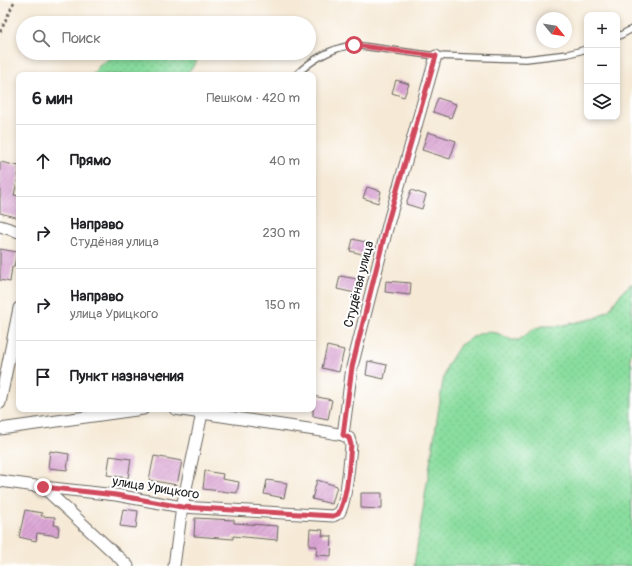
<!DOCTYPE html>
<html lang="ru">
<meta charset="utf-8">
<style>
body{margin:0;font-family:Pangolin,sans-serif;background:#f2f2f2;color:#202124}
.controls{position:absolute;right:12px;top:12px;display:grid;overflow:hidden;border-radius:8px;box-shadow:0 2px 6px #0003}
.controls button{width:36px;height:36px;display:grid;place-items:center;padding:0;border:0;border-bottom:1px solid #e0e0e0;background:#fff;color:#202124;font:20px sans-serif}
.compass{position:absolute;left:536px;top:12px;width:36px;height:36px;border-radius:50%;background:#fff;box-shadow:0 2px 6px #0003;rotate:120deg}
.stop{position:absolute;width:12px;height:12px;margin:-9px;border:3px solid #d1495b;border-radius:50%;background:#fff}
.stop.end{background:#d1495b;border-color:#fff;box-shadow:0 1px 4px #0008}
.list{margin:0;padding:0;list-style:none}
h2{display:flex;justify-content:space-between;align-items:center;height:52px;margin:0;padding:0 16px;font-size:17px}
h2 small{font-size:13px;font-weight:400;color:#757577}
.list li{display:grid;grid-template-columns:26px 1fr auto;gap:12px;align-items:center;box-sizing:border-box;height:72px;padding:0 16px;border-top:1px solid #e0e0e0}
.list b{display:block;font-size:15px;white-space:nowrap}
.list p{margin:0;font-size:13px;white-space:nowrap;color:#757577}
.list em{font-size:13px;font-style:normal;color:#757577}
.icon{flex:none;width:22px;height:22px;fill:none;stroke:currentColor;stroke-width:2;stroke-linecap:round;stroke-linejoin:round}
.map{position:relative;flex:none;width:632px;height:566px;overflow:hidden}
.search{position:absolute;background:#fff;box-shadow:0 2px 6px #0003;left:16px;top:16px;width:300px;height:44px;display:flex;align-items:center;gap:10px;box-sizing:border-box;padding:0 14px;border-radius:22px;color:#757577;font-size:15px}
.panel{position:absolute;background:#fff;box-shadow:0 2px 6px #0003;left:16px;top:72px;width:300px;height:340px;border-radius:8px}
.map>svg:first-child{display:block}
</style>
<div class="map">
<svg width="632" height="566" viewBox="0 0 632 566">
<defs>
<pattern id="grass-dots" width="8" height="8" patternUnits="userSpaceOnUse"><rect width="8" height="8" fill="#89dd9e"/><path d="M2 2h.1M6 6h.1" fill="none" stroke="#76bd88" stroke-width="1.8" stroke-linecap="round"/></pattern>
<pattern id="building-hatch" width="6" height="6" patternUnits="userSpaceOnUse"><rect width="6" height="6" fill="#dba6d4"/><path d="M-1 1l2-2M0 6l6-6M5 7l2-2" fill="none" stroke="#bb8eb5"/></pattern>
</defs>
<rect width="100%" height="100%" fill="#fff"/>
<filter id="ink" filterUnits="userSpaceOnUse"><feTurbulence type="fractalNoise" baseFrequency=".025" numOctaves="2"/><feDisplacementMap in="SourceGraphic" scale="8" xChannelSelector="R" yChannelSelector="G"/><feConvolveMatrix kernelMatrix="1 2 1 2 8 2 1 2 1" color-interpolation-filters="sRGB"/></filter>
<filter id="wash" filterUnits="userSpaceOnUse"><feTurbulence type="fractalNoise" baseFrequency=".012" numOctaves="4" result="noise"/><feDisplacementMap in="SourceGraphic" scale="16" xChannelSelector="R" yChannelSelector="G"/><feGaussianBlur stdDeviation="0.9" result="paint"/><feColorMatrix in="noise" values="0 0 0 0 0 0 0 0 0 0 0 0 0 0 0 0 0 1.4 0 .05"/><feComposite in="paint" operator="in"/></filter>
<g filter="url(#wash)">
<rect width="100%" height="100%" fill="#f6ead7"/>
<g fill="url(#grass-dots)" stroke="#527c5d">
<path d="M117,53H199C198,62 191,69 185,75H92L100,65Z"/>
<path d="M632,283V352L630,357L632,366V566H414L443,381L447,366L460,345L473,337L481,333L488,332L497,333L512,340H519L535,328L543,326H559L596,318L609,310L622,292Z"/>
</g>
<g id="blocks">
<g fill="url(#building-hatch)">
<path d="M396,80L409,84L404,97L392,93Z"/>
<path d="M438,98L456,104L451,118L433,112Z"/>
<path d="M428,132L456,141L450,159L422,150Z"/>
<path d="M0,162L19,166V173L14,195L19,196V218L0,213Z"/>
<path d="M367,187L381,191L378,203L363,198Z"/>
<path d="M411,190L426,195L422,209L406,204Z"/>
<path d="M353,239L369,243L366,255L350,251Z"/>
<path d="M0,249L17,252L14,267H12L10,282L0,280Z"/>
<path d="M340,276L358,279L355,293L337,289Z"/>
<path d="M386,281L411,283L410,295L385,292Z"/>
<path d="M327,346L344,350L339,372L322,368Z"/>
<path d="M368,361L387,365L384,379L366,375Z"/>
<path d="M313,396L332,400L328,419L313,416Z"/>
<path d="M50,451L69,454L67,470L48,468Z"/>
<path d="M110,456L131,459L128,478L107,475Z"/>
<path d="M154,456L182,461L177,485L149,480Z"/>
<path d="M205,471L223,474L222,479L239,482L237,493L203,489Z"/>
<path d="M267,480L287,483L284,498L264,494Z"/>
<path d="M317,480L337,486L332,504L312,499Z"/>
<path d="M361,493H382V509L361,508Z"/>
<path d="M123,509L138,511L136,528L120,526Z"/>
<path d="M25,510L42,513L41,516L55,517L54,525L59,526L58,536L37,533L36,541L19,537Z"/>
<path d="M195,518L234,520V523L278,526L277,540L233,536V539L194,536Z"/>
<path d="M310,529L323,530L322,536H332L331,556L316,555L317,546H309Z"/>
</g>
</g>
</g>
<g filter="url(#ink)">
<use href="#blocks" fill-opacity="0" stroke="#68645d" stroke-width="1"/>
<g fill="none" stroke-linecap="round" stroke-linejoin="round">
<g stroke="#68645d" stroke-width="8">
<g id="lane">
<path d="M617,37L632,29"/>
<path d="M296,75C311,60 333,47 354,45L436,56L526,59L568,54L587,49"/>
</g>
</g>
<g stroke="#68645d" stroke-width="13">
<g id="street">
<path d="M0,226L19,232"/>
<path d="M0,403L19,308"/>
<path d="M0,429L143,409"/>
<path d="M343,435L352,367L389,221L436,56"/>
<path d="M0,481L43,487L116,495L182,507L333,516C335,515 338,514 339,513C346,506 350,457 351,445L349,438L343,435L322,431L175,409"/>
<path d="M43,487L128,566"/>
<path d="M174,566L182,507L203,409"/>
</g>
</g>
<path stroke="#68645d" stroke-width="2.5" stroke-dasharray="3 3" stroke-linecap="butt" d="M0,32L15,0"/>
<use href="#lane" stroke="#fff" stroke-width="5.5"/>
<use href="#street" stroke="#fff" stroke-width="11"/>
</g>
</g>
<g fill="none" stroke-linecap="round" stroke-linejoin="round" filter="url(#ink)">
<path stroke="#d1495b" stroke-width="5" d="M43,487L116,495L182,507L333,516L338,514C348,497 349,465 351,445L349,438L343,435L352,367L388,221L436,56L354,45"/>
</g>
<g text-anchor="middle" stroke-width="4" stroke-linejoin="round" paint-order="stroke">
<g font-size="13" fill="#1c1c1c" stroke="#fff">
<text transform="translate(358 284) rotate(-76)" y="5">Студёная улица</text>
<text transform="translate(156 487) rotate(9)" y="5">улица Урицкого</text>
</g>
</g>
</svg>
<div class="controls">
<button>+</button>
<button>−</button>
<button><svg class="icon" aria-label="layers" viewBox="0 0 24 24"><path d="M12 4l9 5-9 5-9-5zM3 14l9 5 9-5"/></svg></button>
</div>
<svg class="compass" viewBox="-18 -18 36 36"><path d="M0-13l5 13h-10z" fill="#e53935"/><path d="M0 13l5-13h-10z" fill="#757577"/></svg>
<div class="stop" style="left:354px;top:45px"></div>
<div class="stop end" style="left:43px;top:487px"></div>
<div class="search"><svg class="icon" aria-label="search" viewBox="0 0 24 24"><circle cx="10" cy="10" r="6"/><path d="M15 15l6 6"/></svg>Поиск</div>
<section class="panel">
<h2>6 мин<small>Пешком · 420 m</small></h2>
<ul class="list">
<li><svg class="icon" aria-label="ahead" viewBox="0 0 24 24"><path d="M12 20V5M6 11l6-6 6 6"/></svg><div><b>Прямо</b></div><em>40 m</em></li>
<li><svg class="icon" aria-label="right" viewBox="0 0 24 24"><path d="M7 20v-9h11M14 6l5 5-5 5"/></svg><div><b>Направо</b><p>Студёная улица</p></div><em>230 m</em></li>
<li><svg class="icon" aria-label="right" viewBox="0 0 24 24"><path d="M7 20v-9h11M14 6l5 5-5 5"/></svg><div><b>Направо</b><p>улица Урицкого</p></div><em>150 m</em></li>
<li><svg class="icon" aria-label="arrive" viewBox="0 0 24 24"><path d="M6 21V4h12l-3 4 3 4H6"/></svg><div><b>Пункт назначения</b></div></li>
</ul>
</section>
</div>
